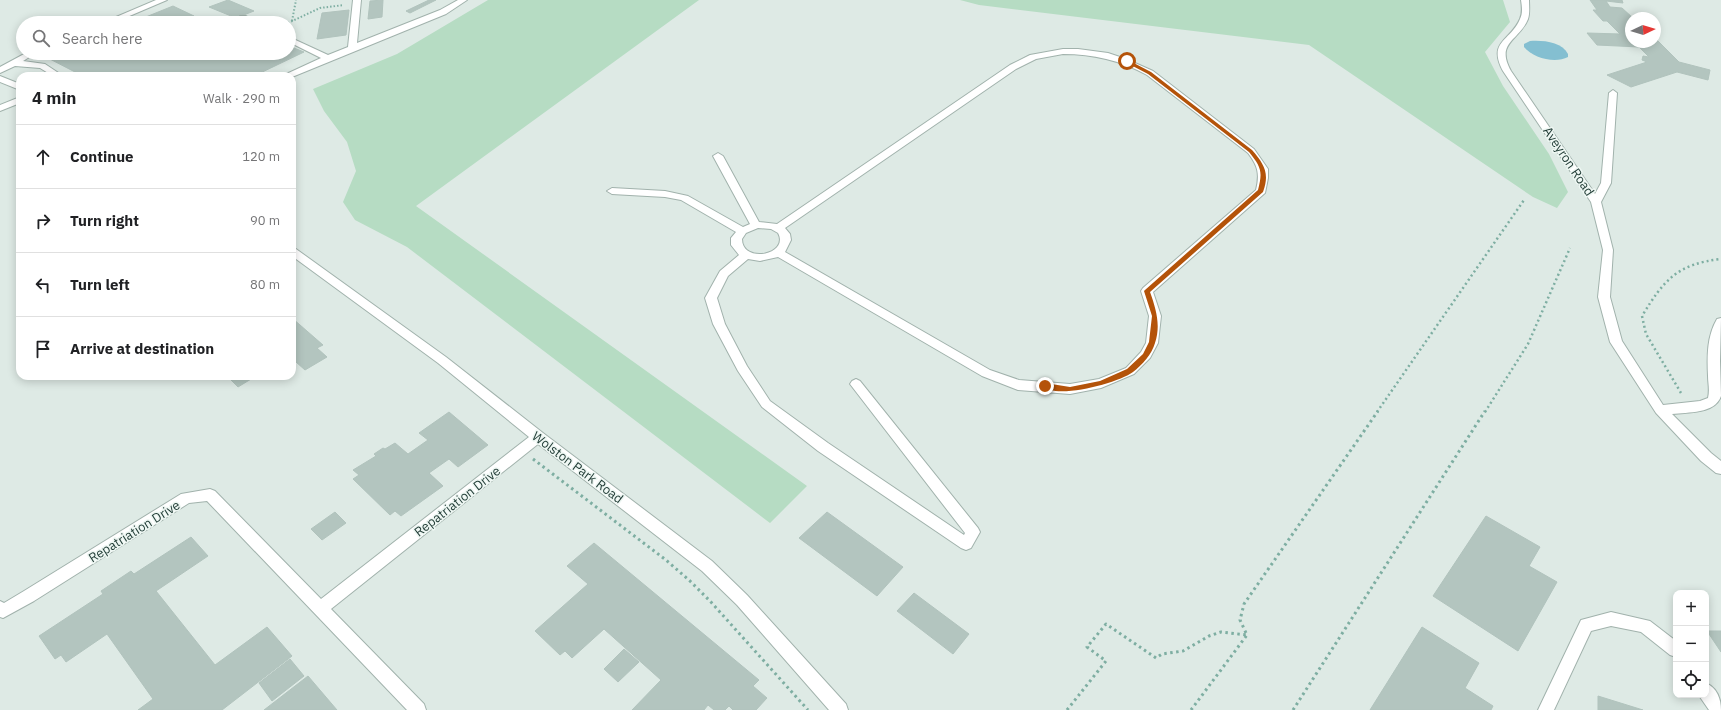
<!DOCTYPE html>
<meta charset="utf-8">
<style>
body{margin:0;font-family:"IBM Plex Sans",sans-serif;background:#f6f6f6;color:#202124}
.controls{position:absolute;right:12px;bottom:12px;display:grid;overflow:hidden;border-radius:8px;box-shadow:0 2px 10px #0003}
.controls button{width:36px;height:36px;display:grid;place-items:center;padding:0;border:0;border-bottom:1px solid #e0e0e0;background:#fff;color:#202124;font:20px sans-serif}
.compass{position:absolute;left:1625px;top:12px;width:36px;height:36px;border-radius:50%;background:#fff;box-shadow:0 2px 10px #0003;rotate:86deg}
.stop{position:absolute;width:12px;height:12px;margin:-9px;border:3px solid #b45309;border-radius:50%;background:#fff}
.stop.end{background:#b45309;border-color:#fff;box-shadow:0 1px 4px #0008}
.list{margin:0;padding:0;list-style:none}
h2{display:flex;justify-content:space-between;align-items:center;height:52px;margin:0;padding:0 16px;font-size:17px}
h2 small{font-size:13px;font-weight:400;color:#757577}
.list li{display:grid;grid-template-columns:26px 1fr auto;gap:12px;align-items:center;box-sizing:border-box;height:64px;padding:0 16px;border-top:1px solid #e0e0e0}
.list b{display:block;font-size:15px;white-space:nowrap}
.list em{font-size:13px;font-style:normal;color:#757577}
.icon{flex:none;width:22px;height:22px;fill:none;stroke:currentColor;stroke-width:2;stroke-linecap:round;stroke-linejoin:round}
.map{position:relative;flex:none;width:1721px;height:710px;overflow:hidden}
.search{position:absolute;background:#fff;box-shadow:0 2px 10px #0003;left:16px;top:16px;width:280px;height:44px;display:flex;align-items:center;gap:10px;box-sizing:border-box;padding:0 14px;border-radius:22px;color:#757577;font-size:15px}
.panel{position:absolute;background:#fff;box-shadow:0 2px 10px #0003;left:16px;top:72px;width:280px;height:308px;border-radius:12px}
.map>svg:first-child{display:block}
</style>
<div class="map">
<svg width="1721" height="710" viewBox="0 0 1721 710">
<rect width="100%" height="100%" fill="#deeae5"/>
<g fill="#b6dcc3">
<path d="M488,0H699L416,206L807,486L770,523L407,247L355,220L343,202L356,171L347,142L324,111L313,89L397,54Z"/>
<path d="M960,0H1503L1510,22L1485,52L1503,86L1549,154L1568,192L1557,208L1533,197L1309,45L979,5Z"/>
</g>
<path fill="#84bfd1" d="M1530,41C1543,40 1562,42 1568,54V57C1555,64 1533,58 1524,47V44Z"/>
<g fill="#b3c5bf" stroke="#b1c3bd">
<path d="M228,0L254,11L236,18L209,7Z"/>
<path d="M383,0L382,17L368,19L370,1Z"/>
<path d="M429,0H436L410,13L406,11Z"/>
<path d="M1590,0H1622L1623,3L1606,1L1610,7L1622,8L1633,18H1631V42H1655V38L1679,62L1710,70L1708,80L1677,72L1631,87L1607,75L1647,62L1642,60L1643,56L1649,57L1639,47L1597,45L1587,33L1620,34L1607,21H1603L1593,10H1597Z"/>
<path d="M173,6L194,16L188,18L200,23H131Z"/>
<path d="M349,10L346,35L317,39L322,13Z"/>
<path d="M289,46L304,52L254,76H79L75,74L77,73L46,57L55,53H289Z"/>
<path d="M292,318L323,345L317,348L327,357L305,370L296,362L292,365Z"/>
<path d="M227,376H256L238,387Z"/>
<path d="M449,412L488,445L458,467L449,459L429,473L443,486L401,516L395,511L390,515L353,479L359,475L353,470L376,456L374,454L383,448L385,449L395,443L408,454L428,440L419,433Z"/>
<path d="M335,512L346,523L322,540L311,529Z"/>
<path d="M827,512L903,567L877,596L799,538Z"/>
<path d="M1486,516L1540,547L1529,566L1557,582L1518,651L1433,596Z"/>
<path d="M191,537L208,556L156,591L215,665L267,627L292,656L222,710H138L153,699L107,634L66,662L61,655L55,659L39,636L103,594L101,591L131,571L134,574Z"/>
<path d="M594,543L759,680L753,686L767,698L756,710H733L729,706L725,710H714L708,705L704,710H632L661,680L604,629L572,658L565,651L560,655L535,631L588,584L567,566Z"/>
<path d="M914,593L969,634L953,654L897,611Z"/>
<path d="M1422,627L1479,663L1465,688L1493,706L1491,710H1370Z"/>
<path d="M1707,631H1721V652Z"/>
<path d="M624,649L639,662L618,682L604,669Z"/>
<path d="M290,659L304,676L272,701L259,683Z"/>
<path d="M308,676L337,710H264Z"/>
<path d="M1598,696L1643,710H1598Z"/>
</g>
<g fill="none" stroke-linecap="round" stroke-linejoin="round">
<g stroke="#a1b2ac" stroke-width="2">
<g id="minor">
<path d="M156,0H167L113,23H102Z"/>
<path d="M353,0H361L357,43L440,10L458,0H467L446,14L292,77L282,76L321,58L289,42V37L328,55L348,47Z"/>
<path d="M1521,0H1529C1529,6 1530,13 1528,19C1519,41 1495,42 1511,71L1595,194L1601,183L1609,93L1613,90L1617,93L1611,183L1601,202L1613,250L1610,297L1622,341L1663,405L1700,401L1708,398C1710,390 1708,383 1708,376C1707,356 1707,336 1717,319L1721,318L1720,361L1721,396C1715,414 1688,412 1672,414L1711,453L1721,461V474L1716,473L1701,461L1656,413L1610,342L1598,297L1603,250L1591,202L1503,71C1487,41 1511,41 1520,19C1523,13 1522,7 1521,0Z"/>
<path d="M240,16H246L258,23H248L240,20Z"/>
<path d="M1063,49H1078L1108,53L1126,59L1153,71L1254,149L1268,169V178L1265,193L1153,292L1161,316L1158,343L1150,358L1134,374L1101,388L1070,394L1018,390L982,376L778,257L760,261L748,259L728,276L717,298L725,324L747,366L770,401L828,443L964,535L965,533L850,384L852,381L856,379L860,381L978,528L980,532L971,548L966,550L961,548L818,451L762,407L738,371L713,324L705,298L720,271L739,255L731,245V238L736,232L681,200L665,197L612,194L607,191L612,188L665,191L688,196L743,227L750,224L713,156L718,153L723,156L759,222L777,224L1010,65L1030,55ZM1063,54C1093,54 1120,60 1147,75L1248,153C1258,166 1260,174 1256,190L1143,288L1141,291L1149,316L1146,343L1141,352L1126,368L1099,379L1070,384L1019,380L990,370L785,252L791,240L790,234L785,228L1016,69L1036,59ZM758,228L771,229L778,233C790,255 742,264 742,239L746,233Z"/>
<path d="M26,53H36L23,61L45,64L63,76H53L40,68L15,66L0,73V67Z"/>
<path d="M0,76L20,84V90L0,82Z"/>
<path d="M20,97V103L0,111V105Z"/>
<path d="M292,248L296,249L446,357L543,433L712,561L747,595L846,704L848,710H829L737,605L702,571L538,444L331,609L424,704L426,710H407L207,501L189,503L34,601L3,618L0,617V601L4,603L24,591L181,494L210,489L215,491L321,599L529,437L438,363L292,256Z"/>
<path d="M1611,612L1650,621L1676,641V657L1670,655L1641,632L1611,626L1591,631L1554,710H1538L1581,620Z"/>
<path d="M1706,683C1717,688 1721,699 1721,710H1709L1700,697V695H1706Z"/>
</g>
</g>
<g stroke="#7eaea2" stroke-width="2" stroke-dasharray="1.5 2" stroke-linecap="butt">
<path d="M292,21L296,0"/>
<path d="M288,23L320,8L344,5"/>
</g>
<g stroke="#7eaea2" stroke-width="2.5" stroke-dasharray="2 3" stroke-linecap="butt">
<path d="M1681,393L1646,334L1642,316C1664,280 1677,264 1721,259"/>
<path d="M1377,412L1524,200"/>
<path d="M1485,412L1528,344L1570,248"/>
</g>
<g stroke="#7eaea2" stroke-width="3" stroke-dasharray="2.5 3.5" stroke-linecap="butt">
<path d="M533,459L666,560L690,581L710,601L808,710"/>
<path d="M1067,710L1106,661L1087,647L1106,624L1156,658L1162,654L1183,651L1209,636L1221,632L1247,635"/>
<path d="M1191,710L1247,635L1240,620L1244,604L1378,411"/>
<path d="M1293,710L1485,411"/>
</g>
<use href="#minor" fill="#fff" fill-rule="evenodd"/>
</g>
<path fill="#b45309" d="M1125,60H1128L1151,72L1252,150C1264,164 1270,173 1263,192L1150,292C1156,309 1161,325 1155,343C1152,354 1142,365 1133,372C1118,383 1056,400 1042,386L1045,383L1070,387L1100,381L1127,369L1143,354L1149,342L1152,316L1144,291L1145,290L1258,190C1263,171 1261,167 1249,152L1148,74L1125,62Z"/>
<g text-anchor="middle" stroke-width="3" stroke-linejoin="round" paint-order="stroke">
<g font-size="13" fill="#1f3a34" stroke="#eef7f3">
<text transform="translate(1569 161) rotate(56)" y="5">Aveyron Road</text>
<text transform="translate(578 467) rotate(37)" y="5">Wolston Park Road</text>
<text transform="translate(457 501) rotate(-38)" y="5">Repatriation Drive</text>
<text transform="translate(134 531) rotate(-32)" y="5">Repatriation Drive</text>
</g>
</g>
</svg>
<div class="controls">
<button>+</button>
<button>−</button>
<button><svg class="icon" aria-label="locate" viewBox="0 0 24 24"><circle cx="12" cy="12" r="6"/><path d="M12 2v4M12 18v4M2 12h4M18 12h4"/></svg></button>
</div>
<svg class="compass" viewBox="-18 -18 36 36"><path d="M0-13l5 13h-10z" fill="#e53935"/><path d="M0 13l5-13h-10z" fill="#757577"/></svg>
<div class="stop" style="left:1127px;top:61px"></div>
<div class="stop end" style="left:1045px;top:386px"></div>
<div class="search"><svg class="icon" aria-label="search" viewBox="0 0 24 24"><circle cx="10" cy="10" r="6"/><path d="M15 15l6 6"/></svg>Search here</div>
<section class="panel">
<h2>4 min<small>Walk · 290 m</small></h2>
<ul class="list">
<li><svg class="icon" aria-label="ahead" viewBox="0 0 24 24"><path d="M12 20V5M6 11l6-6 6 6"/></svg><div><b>Continue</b></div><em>120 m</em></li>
<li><svg class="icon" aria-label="right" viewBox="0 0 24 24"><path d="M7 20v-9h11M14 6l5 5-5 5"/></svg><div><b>Turn right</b></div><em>90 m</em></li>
<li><svg class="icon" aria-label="left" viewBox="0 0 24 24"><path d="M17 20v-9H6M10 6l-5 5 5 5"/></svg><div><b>Turn left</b></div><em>80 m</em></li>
<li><svg class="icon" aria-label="arrive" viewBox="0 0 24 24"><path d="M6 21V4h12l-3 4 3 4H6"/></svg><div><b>Arrive at destination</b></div></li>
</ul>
</section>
</div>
